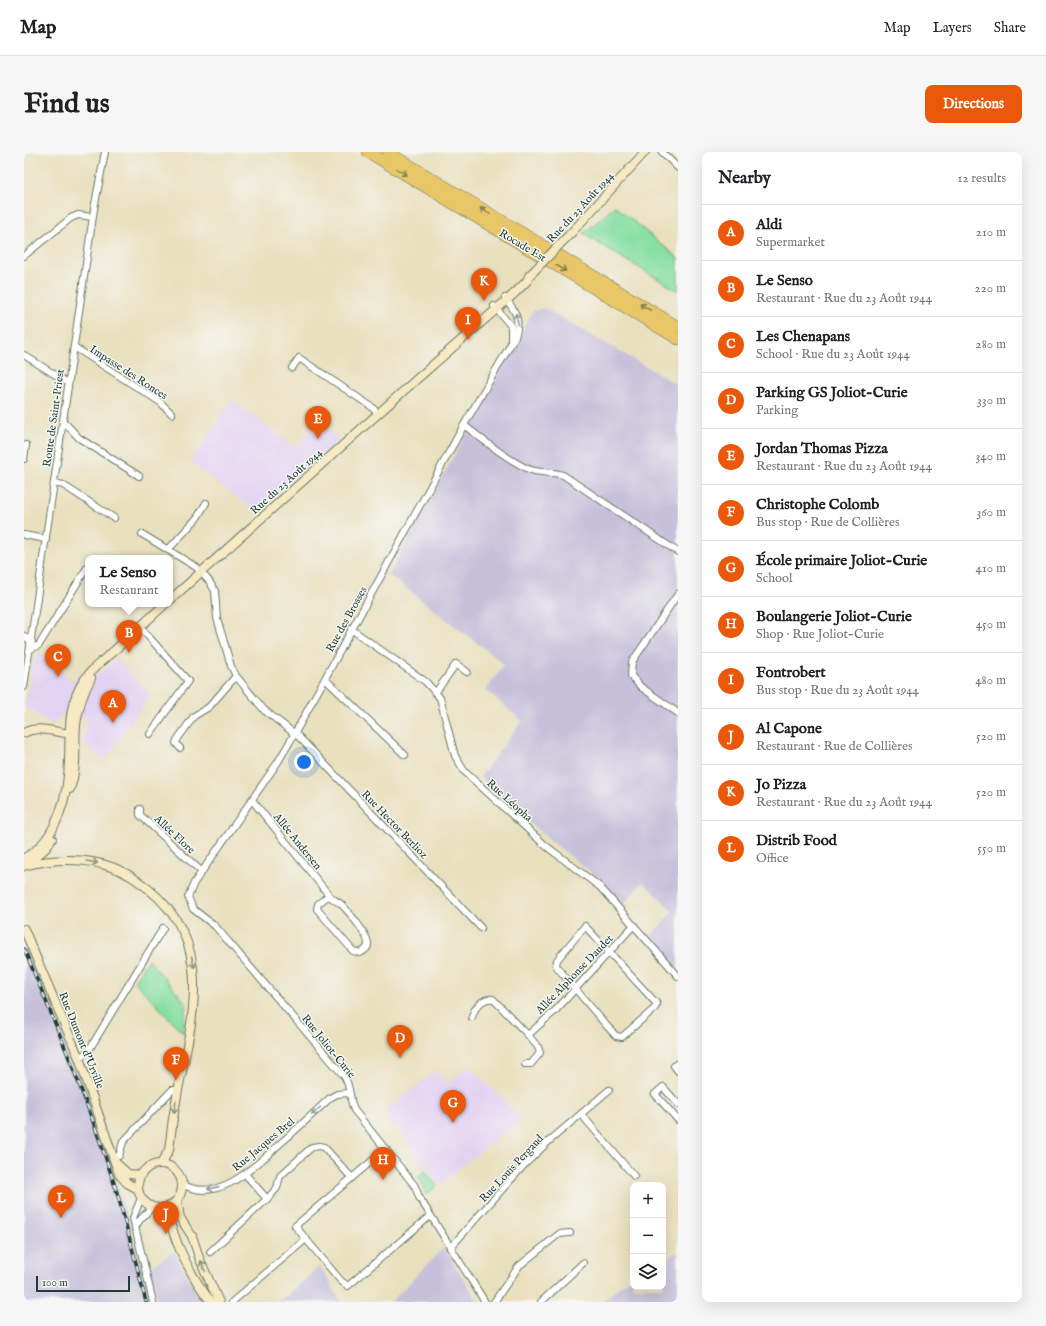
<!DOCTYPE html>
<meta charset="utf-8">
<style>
body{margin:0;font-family:"IM FELL English",serif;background:#f6f6f6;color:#202124}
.controls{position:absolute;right:12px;bottom:12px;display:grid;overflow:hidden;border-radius:8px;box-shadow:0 4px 16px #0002}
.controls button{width:36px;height:36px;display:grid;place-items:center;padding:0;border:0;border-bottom:1px solid #e0e0e0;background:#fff;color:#202124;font:20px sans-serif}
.scale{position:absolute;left:12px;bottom:10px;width:94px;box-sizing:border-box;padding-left:4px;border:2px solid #1f3d34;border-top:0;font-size:11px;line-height:14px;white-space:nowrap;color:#1f3d34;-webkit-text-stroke:3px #f6f6f2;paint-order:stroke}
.you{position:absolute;left:280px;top:610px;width:14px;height:14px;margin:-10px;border:3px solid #fff;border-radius:50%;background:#1a73e8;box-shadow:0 0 0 6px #1a73e833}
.badge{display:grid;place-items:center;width:26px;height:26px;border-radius:50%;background:#ea580c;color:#fff;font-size:13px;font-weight:700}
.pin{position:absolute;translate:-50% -33px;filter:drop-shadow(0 1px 2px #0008)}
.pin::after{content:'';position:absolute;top:21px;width:14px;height:12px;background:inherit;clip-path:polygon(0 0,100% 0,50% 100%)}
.popup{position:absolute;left:61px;top:403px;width:88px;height:52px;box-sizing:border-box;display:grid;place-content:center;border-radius:8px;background:#fff;filter:drop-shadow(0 1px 3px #0005);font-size:13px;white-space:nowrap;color:#757577}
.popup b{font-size:15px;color:#202124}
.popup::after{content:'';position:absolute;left:50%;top:100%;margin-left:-8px;border:8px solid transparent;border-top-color:#fff}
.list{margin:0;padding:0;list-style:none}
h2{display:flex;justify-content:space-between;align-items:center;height:52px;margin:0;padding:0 16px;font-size:17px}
h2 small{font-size:13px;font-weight:400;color:#757577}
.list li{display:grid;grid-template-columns:26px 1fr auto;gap:12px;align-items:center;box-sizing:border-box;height:56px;padding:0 16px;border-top:1px solid #e0e0e0}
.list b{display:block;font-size:15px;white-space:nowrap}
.list p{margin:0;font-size:13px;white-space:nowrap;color:#757577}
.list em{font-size:13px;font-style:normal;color:#757577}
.icon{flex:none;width:22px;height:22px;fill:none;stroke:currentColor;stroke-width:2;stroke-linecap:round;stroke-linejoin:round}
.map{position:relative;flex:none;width:654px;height:1150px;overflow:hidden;border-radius:8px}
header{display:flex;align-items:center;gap:24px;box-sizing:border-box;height:56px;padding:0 20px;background:#fff;border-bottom:1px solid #e0e0e0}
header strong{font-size:19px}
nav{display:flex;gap:22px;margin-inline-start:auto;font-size:14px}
.intro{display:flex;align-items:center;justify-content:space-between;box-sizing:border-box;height:96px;padding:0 24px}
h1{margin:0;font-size:28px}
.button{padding:10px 18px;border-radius:8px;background:#ea580c;color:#fff;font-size:14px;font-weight:700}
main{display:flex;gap:24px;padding:0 24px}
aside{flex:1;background:#fff;border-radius:8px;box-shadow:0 4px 16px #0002}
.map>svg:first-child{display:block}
</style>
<header>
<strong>Map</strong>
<nav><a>Map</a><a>Layers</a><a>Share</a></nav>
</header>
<div class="intro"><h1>Find us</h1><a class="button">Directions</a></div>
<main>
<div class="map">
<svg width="654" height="1150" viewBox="0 0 654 1150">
<rect width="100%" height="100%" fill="#f6f6f2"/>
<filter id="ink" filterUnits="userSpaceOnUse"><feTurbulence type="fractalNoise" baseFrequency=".025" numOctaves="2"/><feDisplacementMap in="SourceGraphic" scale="8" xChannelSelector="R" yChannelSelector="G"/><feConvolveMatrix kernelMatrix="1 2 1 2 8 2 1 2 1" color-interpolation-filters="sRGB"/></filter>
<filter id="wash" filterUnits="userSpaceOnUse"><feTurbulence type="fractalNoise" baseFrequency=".012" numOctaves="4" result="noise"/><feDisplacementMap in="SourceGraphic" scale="16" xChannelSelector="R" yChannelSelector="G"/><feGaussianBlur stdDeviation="0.9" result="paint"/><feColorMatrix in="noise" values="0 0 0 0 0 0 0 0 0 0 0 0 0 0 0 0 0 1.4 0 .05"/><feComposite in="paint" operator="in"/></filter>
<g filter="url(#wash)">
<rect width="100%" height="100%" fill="#e9e0be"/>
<g fill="#e3d3f2">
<path d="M208,248L272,296L292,270L316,287L233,361L166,310Z"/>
<path d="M14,500L30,511L46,528L75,522L92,506L126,543L81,608L59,592L58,588L64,566L42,561L29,572L1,556L9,508Z"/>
<path d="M445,914L498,966L415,1033L387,999L390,996L377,983L378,982L372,974L369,976L363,968L365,966L360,960L411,919L423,932Z"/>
</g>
<g fill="#c6c0da">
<path d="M520,156L654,233V817L626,785L649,759L619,730L600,752L569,722L517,681L456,625L498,569L462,538L480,512L365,423L486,201L497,186L500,175L509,159Z"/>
<path d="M0,789L48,903L74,974L103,1064L127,1150H0Z"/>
<path d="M420,1095L454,1150H367Z"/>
<path d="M151,1099L165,1127L180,1150H133L125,1116Z"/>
<path d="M654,1100V1150H578L597,1133L609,1126V1135H639V1109Z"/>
<path d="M296,1114L317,1150H255Z"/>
</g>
<g fill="#87dfa3" stroke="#538e6c">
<path d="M591,54L654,106V139L567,87L560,81Z"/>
<path d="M124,807L162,851L159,881L110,829Z"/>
<path d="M401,1019L413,1034L402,1043L399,1033L394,1025Z"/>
</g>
</g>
<g filter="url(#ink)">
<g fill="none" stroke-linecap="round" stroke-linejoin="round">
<g stroke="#667664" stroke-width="8">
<g id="street">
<path d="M638,0L654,16"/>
<path d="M0,104L47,66L54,63L69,65"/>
<path d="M470,154L487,174V190"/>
<path d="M50,195L136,250L148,262"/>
<path d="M0,203L44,231"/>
<path d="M268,216L275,206L348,255L354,262"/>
<path d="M39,272L43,273L55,286L115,324"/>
<path d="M440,273C455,285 494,316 511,319C521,321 530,320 539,323L654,400"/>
<path d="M0,307L2,293"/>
<path d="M30,331L39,333L90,366"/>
<path d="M118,382L172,415L185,429L191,439L193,466L207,514L212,524L240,558L275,585L457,776"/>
<path d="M0,383L22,387"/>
<path d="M144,398L173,366L182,351"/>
<path d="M654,442L608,510L607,524L617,535L654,561"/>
<path d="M116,475L164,529L126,582"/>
<path d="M327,477L402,530L416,546L431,604L441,620L522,694L576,735L654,824"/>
<path d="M0,484L8,490"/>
<path d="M7,497L15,493L64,414"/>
<path d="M301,527L381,603"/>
<path d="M0,535L70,57L81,0"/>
<path d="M412,540L432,512L443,520"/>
<path d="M156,596L152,591L153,588L170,564L185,555L212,524"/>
<path d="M228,648L305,743C308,748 314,749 318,753C324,759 345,784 344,792C344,797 340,799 336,801L329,799L293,757L294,752L305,743"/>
<path d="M116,657V663L178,720"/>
<path d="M561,774L633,852L631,856L598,885L592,884L582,873L532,814L533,808Z"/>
<path d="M448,865C450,856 459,845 469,847L504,883L532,858L610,773"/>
<path d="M55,906L65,898L139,776"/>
<path d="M654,911L650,914L654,919"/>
<path d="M501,912H507L516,901L514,895L504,883"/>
<path d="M654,952L639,935L631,942L654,968"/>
<path d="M557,962L610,1024"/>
<path d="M362,997L271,1074L317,1129L324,1134L406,1064"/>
<path d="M90,1006L95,1004L99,990L148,938L154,939"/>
<path d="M158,1032C195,1053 232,1013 258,990C274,976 290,961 306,946L313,942L325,941"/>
<path d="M117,1046L109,1066L129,1150"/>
<path d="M243,1047L253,1036L256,1024L288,995L295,994L300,995L328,1026"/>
<path d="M111,1076L115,1069L128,1055"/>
<path d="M426,1096L500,1013L524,990L585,938"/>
<path d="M186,1100L243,1047L222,1023"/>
<path d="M208,1150L282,1087"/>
<path d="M461,1150L395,1045L391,1034L330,958C325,947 327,934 320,924L191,774L169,757L164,745L170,731L254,610L271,581L440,273L491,185C497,169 492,159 481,146"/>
<path d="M470,1150L495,1114L535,1082L546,1081"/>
<path d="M517,1150L559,1111"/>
</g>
</g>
<g stroke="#667664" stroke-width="10">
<g id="secondary">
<path d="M549,79L621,0"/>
<path d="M146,448L394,226L492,140L503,129L505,124"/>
<path d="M0,581C15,572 34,582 50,582"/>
<path d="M46,637C54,615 50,594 52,573C54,556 59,541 67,526"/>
<path d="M0,706C34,689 45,640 45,605C46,581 44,559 55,537C63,520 78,509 92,497C108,482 125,467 141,452"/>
<path d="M6,710L22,696L28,687"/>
<path d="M0,714C36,704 79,705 111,727C193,782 171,856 154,938C150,958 147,978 145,998L137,1012"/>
<path d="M0,777L55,906L95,1022L103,1031L114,1037"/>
<circle cx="136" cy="1034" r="22"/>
<path d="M93,1012L104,1022L116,1023"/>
<path d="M153,1048L156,1066L168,1084L176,1108L195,1150"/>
<path d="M139,1056C146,1068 149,1080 154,1093C162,1113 174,1133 187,1150"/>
</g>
</g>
<g stroke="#667664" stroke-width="12">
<g id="highway">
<path d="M344,0L654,187"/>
<path d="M364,0L654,175"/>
</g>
</g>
<use href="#street" stroke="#fff" stroke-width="6"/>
<use href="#secondary" stroke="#f6e9c3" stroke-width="8"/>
<use href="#highway" stroke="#e9c769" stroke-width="11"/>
<g stroke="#1f3d34" stroke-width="3.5">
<path id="rail" d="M0,797C35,878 68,960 94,1044C104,1079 113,1115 122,1150"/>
</g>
<use href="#rail" stroke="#f6f6f2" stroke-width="2" stroke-dasharray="6" stroke-linecap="butt"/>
<g stroke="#667664" stroke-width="10" stroke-linecap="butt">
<path id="secondary-bridge" d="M505,124L549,79"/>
</g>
<use href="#secondary-bridge" stroke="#f6e9c3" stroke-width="8"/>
</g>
<defs><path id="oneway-shaft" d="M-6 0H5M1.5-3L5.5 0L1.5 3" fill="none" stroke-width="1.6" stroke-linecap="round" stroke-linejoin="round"/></defs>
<g stroke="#7a7b4c">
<use href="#oneway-shaft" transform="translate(378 20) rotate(31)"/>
<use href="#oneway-shaft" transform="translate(461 59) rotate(-149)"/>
<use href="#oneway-shaft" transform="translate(537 116) rotate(31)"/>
<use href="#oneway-shaft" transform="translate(621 155) rotate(-149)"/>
</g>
<g stroke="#8f9e9a">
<use href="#oneway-shaft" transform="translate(493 167) rotate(-104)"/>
<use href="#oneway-shaft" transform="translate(292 959) rotate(138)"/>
<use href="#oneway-shaft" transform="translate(189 1036) rotate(167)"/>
</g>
<g stroke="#8a937c">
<use href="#oneway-shaft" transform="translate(68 710) rotate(10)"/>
<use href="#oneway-shaft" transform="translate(169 810) rotate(76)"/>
<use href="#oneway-shaft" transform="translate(151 955) rotate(99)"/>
<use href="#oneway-shaft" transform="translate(179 1114) rotate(-113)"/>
</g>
</g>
<g text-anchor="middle" stroke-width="3" stroke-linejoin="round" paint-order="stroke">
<g font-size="11" fill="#1f3d34" stroke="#f6f6f2">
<text transform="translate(556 55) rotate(-47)" y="4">Rue du 23 Août 1944</text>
<text transform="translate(499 93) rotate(31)" y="4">Rocade Est</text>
<text transform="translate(105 220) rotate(33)" y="4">Impasse des Ronces</text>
<text transform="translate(29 266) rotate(-82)" y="4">Route de Saint-Priest</text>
<text transform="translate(262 329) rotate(-42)" y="4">Rue du 23 Août 1944</text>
<text transform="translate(322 467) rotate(-61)" y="4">Rue des Brosses</text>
<text transform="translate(486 648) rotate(42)" y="4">Rue Léopha</text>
<text transform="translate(371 672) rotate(46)" y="4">Rue Hector Berlioz</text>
<text transform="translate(151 682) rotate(43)" y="4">Allée Flore</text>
<text transform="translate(274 689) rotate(51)" y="4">Allée Andersen</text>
<text transform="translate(550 822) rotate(-46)" y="4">Allée Alphonse Daudet</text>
<text transform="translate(58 888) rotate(68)" y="4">Rue Dumont d'Urville</text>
<text transform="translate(305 894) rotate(51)" y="4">Rue Joliot-Curie</text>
<text transform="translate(239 992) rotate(-40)" y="4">Rue Jacques Brel</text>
<text transform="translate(487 1016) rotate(-47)" y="4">Rue Louis Pergaud</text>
</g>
</g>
</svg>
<div class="controls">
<button>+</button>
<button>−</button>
<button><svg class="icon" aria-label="layers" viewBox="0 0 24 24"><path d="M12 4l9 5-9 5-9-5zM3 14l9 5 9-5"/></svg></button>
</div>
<div class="scale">100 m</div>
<div class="you"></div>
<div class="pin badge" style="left:89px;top:571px">A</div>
<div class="pin badge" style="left:105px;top:501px">B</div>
<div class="popup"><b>Le Senso</b>Restaurant</div>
<div class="pin badge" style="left:34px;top:525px">C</div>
<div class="pin badge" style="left:376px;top:906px">D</div>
<div class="pin badge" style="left:294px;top:287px">E</div>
<div class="pin badge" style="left:152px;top:928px">F</div>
<div class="pin badge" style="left:429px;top:971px">G</div>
<div class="pin badge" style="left:359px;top:1028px">H</div>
<div class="pin badge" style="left:444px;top:188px">I</div>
<div class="pin badge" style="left:142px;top:1082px">J</div>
<div class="pin badge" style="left:460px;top:149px">K</div>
<div class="pin badge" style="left:37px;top:1066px">L</div>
</div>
<aside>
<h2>Nearby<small>12 results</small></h2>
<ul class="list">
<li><span class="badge">A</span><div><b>Aldi</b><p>Supermarket</p></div><em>210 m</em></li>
<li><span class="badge">B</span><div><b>Le Senso</b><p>Restaurant · Rue du 23 Août 1944</p></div><em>220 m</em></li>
<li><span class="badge">C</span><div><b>Les Chenapans</b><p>School · Rue du 23 Août 1944</p></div><em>280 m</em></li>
<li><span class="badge">D</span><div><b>Parking GS Joliot-Curie</b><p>Parking</p></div><em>330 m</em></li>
<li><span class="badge">E</span><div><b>Jordan Thomas Pizza</b><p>Restaurant · Rue du 23 Août 1944</p></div><em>340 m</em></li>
<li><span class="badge">F</span><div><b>Christophe Colomb</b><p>Bus stop · Rue de Collières</p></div><em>360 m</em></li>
<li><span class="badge">G</span><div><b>École primaire Joliot-Curie</b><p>School</p></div><em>410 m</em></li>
<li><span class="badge">H</span><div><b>Boulangerie Joliot-Curie</b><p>Shop · Rue Joliot-Curie</p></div><em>450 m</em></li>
<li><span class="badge">I</span><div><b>Fontrobert</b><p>Bus stop · Rue du 23 Août 1944</p></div><em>480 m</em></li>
<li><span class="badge">J</span><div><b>Al Capone</b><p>Restaurant · Rue de Collières</p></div><em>520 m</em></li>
<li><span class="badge">K</span><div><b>Jo Pizza</b><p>Restaurant · Rue du 23 Août 1944</p></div><em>520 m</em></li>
<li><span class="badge">L</span><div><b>Distrib Food</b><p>Office</p></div><em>550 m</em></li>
</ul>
</aside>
</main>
